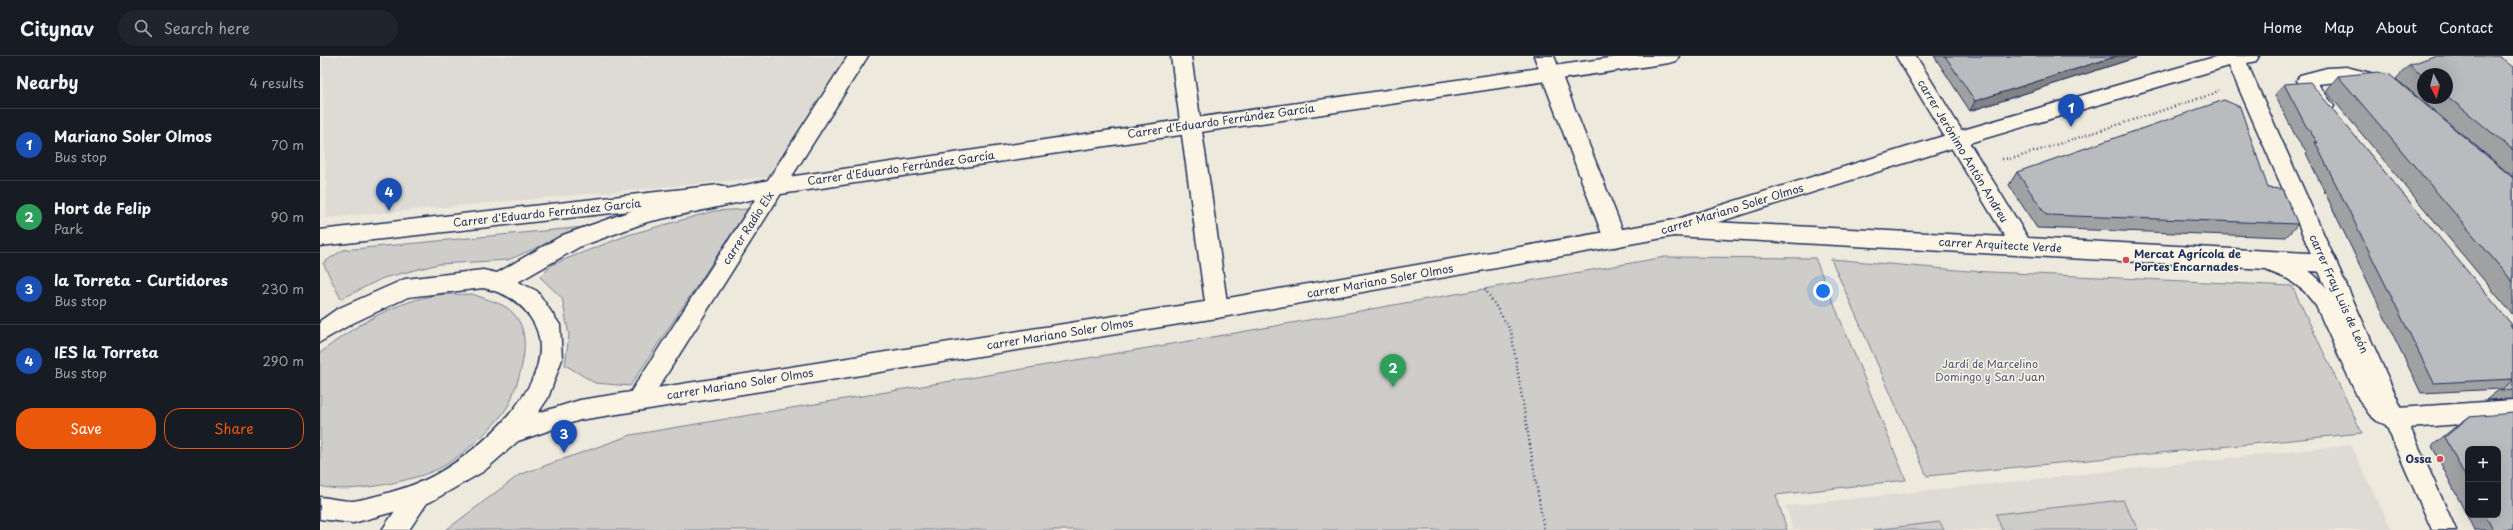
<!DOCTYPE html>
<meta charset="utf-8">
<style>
body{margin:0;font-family:"Playpen Sans",sans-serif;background:#20242c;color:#f1f3f6}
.controls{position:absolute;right:12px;bottom:12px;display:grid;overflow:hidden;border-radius:8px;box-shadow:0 4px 16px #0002}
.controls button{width:36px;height:36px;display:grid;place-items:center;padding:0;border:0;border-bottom:1px solid #363941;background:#171b24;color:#f1f3f6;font:20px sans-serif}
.compass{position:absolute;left:2097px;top:12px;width:36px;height:36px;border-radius:50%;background:#171b24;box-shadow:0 4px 16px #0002;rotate:173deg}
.you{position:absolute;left:1503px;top:235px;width:14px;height:14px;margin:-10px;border:3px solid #fff;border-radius:50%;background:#1a73e8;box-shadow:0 0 0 6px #1a73e833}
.badge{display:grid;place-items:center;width:26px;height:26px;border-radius:50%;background:#ea580c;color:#fff;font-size:13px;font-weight:700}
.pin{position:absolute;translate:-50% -33px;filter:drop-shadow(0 1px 2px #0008)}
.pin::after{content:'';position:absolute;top:21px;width:14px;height:12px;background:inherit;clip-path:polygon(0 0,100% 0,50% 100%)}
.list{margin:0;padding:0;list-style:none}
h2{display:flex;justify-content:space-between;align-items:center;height:52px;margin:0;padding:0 16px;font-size:17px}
h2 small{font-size:13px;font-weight:400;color:#9ea1a6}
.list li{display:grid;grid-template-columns:26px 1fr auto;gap:12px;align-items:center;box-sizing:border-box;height:72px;padding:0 16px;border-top:1px solid #363941}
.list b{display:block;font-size:15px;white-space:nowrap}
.list p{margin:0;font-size:13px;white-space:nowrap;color:#9ea1a6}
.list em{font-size:13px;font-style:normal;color:#9ea1a6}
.actions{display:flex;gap:8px;padding:12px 16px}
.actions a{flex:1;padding:9px 0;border:1px solid #ea580c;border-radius:16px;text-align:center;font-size:14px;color:#ea580c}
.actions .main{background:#ea580c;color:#fff}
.icon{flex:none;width:22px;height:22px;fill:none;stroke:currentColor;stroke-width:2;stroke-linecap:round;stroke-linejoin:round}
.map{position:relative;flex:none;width:2193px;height:474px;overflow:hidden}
header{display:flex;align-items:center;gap:24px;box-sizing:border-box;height:56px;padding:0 20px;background:#171b24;border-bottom:1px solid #363941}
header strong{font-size:19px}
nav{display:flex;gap:22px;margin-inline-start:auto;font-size:14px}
.search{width:280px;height:36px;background:#20242c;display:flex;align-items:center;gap:10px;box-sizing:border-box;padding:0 14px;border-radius:22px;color:#9ea1a6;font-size:15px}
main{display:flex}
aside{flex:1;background:#171b24}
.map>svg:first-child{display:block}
</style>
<header>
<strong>Citynav</strong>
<div class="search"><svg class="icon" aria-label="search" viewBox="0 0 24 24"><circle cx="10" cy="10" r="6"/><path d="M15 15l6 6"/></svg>Search here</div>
<nav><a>Home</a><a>Map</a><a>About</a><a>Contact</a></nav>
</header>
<main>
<aside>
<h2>Nearby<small>4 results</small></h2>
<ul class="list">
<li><span class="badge" style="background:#1a4fb4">1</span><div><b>Mariano Soler Olmos</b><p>Bus stop</p></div><em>70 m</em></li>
<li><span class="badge" style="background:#2e9e5b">2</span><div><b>Hort de Felip</b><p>Park</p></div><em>90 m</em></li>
<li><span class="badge" style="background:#1a4fb4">3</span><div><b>la Torreta - Curtidores</b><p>Bus stop</p></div><em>230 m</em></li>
<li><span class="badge" style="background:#1a4fb4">4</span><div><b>IES la Torreta</b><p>Bus stop</p></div><em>290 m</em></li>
</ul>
<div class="actions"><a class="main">Save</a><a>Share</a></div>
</aside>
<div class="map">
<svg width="2193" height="474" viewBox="0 0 2193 474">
<rect width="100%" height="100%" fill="#eee9dd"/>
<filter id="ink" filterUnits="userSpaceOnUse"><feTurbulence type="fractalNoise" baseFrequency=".025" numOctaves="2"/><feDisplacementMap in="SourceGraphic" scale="8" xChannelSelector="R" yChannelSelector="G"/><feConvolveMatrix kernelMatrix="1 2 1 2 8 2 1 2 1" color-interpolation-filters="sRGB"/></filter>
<g filter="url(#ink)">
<g fill="#dedbd4">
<path d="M2,0H530L449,121L7,162Z"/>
<path d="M2031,389L2072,474H1473L1466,450Z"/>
</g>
<g fill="#cfcdca" stroke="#757e94">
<path d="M428,153L310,330L275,327L245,309L249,279L242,242L220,221L233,208L308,179L394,155Z"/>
<path d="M265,171L188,204L119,208L63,222L21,243L3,207L23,194Z"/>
<path d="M1345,201L1495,202L1586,424L1456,439L1467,474H126L199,419L311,379L887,282Z"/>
<path d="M1511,203L1649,215L1972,230L2042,377L1607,420Z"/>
<path d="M152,238C162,242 175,245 184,250C213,267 205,304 196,330C193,336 192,344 188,350C176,370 142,400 122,411C96,425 27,439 0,430V297C33,271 70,248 112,240C125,237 139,239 152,238Z"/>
<path d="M1803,444L1818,474H1682L1676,458Z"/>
<path d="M1620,466L1624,474H1553Z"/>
</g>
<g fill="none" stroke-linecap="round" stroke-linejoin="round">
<g stroke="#1b2f5e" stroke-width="3">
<g id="street">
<path d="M528,0H548L326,351L318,354L310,351L306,344L310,337Z"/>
<path d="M851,0H871L908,253L905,259L897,262L889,259L886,253Z"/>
<path d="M1214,0H1234L1306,183L1303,189L1295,191L1287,189L1284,183Z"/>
<path d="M1576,0H1596L1708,182L2006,198L2014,201L2017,207L2014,213L2006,216L1989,215C2036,249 2037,330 2078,352L2193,344V364L2075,373L2057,365L2049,358L2038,342L1996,250L1984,235L1968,223L1948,215L1947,213L1354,180L1347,178L1343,172L1347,166L1354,164L1685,181Z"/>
<path d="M2026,11L2071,22L2074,27L2071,32L2064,34L2026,25L1998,28L2014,50L2011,55C1994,60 1981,39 1977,24L1980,19L2007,12Z"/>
<path d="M399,129L406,131L409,137L406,143L399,145L0,190V174Z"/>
<path d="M101,427L110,430L113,438L89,474H62L92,430Z"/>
</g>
</g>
<g stroke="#1b2f5e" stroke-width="3">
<path id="secondary" d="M1303,0H1359L1356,5L1349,7L454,139L327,166L259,191L198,226L217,235L240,269L242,303L228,342L218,357L260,344L897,244L1354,164L1636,76L1898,0H1939L1936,5L1927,7L2136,474H2112L1909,10L1639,90L1354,180L897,262L260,364L198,385L164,415L110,446L33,467L0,463V441C10,442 23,445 33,445C48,443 80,434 95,428C146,410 253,321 210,261C199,244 183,236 163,232L88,241L33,267L0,286V265L17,253L85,223L163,214L177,217L243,179L325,150L454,123Z"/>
</g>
<g stroke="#1b2f5e" stroke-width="2.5" stroke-dasharray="1 3" stroke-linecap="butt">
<path d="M1682,103L1695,102L1893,38L1899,34"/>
<path d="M1165,233L1191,275L1224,474"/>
</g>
<use href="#street" fill="#fcf5e5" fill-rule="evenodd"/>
<use href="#secondary" fill="#fcf5e5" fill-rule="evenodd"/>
</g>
<g fill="#a0a1a3" stroke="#1b2f5e" fill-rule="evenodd">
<path d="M1614,0H1821L1650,55Z"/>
<path d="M2089,9L2193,11V121L2076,23ZM2103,18H2127V42H2103Z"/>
<path d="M2018,20L2193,122V259L2006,35Z"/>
<path d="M1964,28L2193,270V343L2166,344L2180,333L2101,337L1986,97L1987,96L1976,81L1955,39Z"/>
<path d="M1697,116L1948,132L1978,168L1966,181L1717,172L1689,129Z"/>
<path d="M2149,361L2193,474H2154L2112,390L2136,370ZM2148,393L2178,459H2148Z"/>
</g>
<path fill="#828385" stroke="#1b2f5e" d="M1797,0H1821L1650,55L1655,45Z"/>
<g fill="#babbbe" stroke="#1b2f5e">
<path d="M1625,0H1797L1655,45Z"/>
<path d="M2114,0H2179L2193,11V94L2127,40V18H2103V20L2089,9Z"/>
<path d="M2058,16L2070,19L2193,122V226L2018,20Z"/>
<path d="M1990,26L2193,270V271L2190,269L2193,273V323L2114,327L1995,86L1998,87L1986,70L1964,28Z"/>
<path d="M1904,44L1920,51L1948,132L1962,133L1978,168L1726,159L1697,116Z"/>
<path d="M2193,324V334L2180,335Z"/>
<path d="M2193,357V474H2173L2165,459H2178V393H2148V426L2125,381L2149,361Z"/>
</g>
</g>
<g fill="#d1495b" stroke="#fcf5e5" stroke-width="1.5">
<circle cx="1806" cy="204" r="4"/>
<circle cx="2120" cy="403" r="4"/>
</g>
<g text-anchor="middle" stroke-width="3" stroke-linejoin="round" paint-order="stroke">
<g font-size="11" fill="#1b2f5e" stroke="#fcf5e5">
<text transform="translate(901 65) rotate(-8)" y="4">Carrer d'Eduardo Ferrández García</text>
<text transform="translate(1643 95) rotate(59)" y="4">carrer Jerónimo Antón Andreu</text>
<text transform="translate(581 112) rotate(-8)" y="4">Carrer d'Eduardo Ferrández García</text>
<text transform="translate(1412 153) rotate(-17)" y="4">carrer Mariano Soler Olmos</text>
<text transform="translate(227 157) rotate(-6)" y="4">Carrer d'Eduardo Ferrández García</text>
<text transform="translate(428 172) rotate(-57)" y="4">carrer Radio Elx</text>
<text transform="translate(1680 189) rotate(3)" y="4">carrer Arquitecte Verde</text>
<text transform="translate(1060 225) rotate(-10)" y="4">carrer Mariano Soler Olmos</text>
<text transform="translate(2019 238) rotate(66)" y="4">carrer Fray Luis de León</text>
<text transform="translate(740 278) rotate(-9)" y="4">carrer Mariano Soler Olmos</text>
<text transform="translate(420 328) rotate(-9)" y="4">carrer Mariano Soler Olmos</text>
</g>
<g font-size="11" font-weight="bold" fill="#1b2f5e" stroke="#fcf5e5" text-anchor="start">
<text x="1814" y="202">Mercat Agrícola de<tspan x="1814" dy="13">Portes Encarnades</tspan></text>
<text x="2112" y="407" text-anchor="end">Ossa</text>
</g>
<g font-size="11" fill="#485679" stroke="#fcf5e5">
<text x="1670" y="312">Jardí de Marcelino<tspan x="1670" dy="13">Domingo y San Juan</tspan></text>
</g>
</g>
</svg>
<div class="controls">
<button>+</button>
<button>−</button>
</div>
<svg class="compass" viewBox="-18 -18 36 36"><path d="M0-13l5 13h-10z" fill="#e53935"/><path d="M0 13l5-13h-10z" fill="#9ea1a6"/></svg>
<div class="you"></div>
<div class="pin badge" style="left:1751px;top:71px;background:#1a4fb4">1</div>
<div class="pin badge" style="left:1073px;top:331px;background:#2e9e5b">2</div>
<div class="pin badge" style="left:244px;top:397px;background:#1a4fb4">3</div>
<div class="pin badge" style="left:69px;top:155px;background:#1a4fb4">4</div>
</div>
</main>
